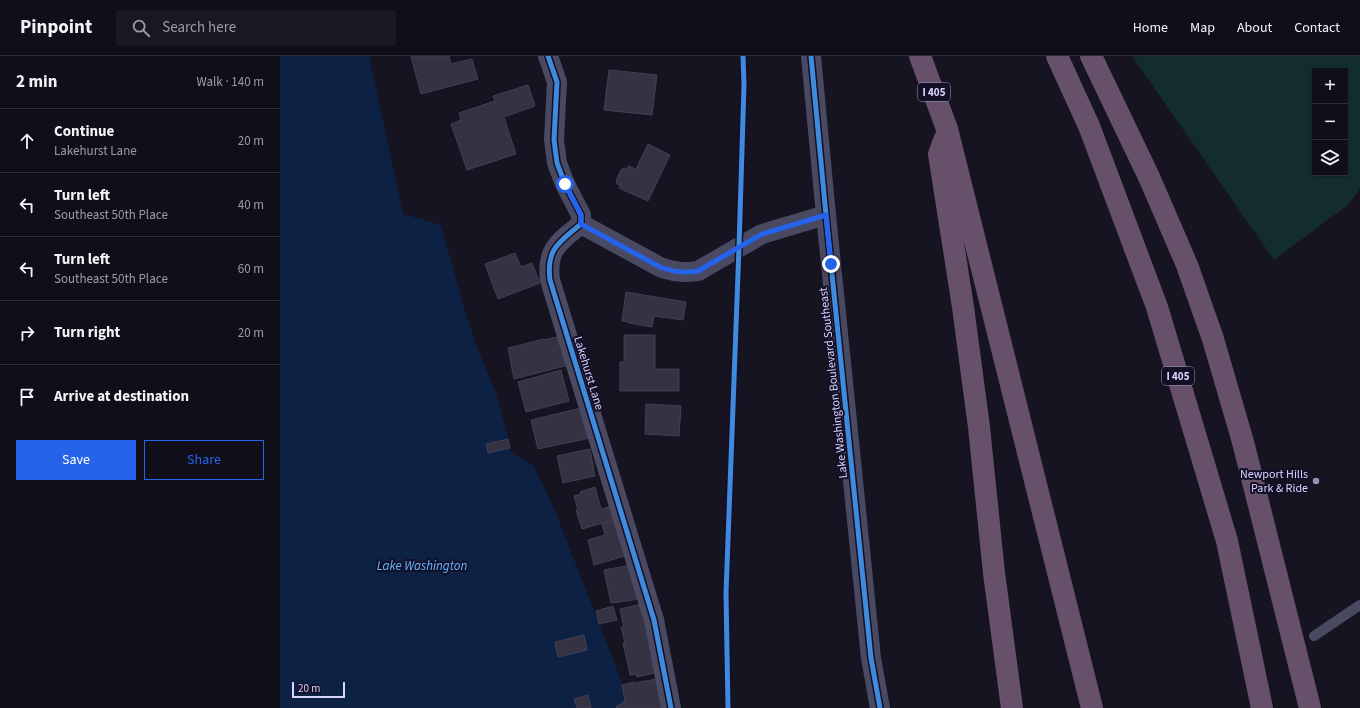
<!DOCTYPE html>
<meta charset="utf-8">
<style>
body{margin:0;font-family:"Source Sans 3",sans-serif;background:#191822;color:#f1f3f6}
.controls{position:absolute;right:12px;top:12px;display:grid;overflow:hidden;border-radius:0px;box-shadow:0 1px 3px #0004}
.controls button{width:36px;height:36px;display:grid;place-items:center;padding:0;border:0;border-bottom:1px solid #302f38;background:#100f19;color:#f1f3f6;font:20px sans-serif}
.scale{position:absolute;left:12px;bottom:10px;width:53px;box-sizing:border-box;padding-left:4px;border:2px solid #d9d4ff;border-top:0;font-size:11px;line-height:14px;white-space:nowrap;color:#d9d4ff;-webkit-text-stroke:3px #130f26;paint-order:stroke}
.stop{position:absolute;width:12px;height:12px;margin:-9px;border:3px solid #2563eb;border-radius:50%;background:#fff}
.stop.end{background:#2563eb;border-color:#fff;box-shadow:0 1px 4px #0008}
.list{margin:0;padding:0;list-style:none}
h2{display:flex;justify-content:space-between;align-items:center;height:52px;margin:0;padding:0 16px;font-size:17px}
h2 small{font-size:13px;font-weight:400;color:#9c9ca2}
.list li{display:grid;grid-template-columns:26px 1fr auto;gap:12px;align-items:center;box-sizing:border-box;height:64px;padding:0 16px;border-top:1px solid #302f38}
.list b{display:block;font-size:15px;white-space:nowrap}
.list p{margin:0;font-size:13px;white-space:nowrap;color:#9c9ca2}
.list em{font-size:13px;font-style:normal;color:#9c9ca2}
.actions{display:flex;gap:8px;padding:12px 16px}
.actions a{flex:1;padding:9px 0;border:1px solid #2563eb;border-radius:0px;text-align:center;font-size:14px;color:#2563eb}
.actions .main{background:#2563eb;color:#fff}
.icon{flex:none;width:22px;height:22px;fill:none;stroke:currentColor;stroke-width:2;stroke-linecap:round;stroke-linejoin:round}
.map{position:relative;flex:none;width:1080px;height:652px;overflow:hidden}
header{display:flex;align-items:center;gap:24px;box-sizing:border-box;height:56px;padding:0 20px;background:#100f19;border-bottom:1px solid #302f38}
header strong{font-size:19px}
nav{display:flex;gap:22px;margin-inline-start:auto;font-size:14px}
.search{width:280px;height:36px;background:#191822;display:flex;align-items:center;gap:10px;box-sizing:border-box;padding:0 14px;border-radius:0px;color:#9c9ca2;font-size:15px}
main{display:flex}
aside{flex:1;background:#100f19}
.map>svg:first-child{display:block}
</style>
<header>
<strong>Pinpoint</strong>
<div class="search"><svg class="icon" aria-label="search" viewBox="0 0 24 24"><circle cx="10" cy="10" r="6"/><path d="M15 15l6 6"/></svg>Search here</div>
<nav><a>Home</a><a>Map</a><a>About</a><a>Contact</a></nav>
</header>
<main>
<aside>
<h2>2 min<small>Walk · 140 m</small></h2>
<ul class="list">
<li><svg class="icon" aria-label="ahead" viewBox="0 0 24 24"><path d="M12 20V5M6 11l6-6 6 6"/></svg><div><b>Continue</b><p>Lakehurst Lane</p></div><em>20 m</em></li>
<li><svg class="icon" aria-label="left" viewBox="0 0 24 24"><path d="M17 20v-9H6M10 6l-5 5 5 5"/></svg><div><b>Turn left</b><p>Southeast 50th Place</p></div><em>40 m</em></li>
<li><svg class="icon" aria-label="left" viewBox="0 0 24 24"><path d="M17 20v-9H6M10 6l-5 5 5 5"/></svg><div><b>Turn left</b><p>Southeast 50th Place</p></div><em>60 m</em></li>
<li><svg class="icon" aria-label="right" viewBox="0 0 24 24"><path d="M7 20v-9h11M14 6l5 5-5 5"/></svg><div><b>Turn right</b></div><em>20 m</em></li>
<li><svg class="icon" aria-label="arrive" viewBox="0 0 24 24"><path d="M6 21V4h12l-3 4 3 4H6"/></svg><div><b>Arrive at destination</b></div></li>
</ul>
<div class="actions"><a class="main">Save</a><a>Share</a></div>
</aside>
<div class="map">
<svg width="1080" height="652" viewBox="0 0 1080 652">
<rect width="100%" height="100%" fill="#161421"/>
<path fill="#132c2d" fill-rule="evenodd" d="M852,0H1080V133L1068,149L994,204ZM1035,15H1065V117H1035Z"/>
<path fill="#0d2144" d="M0,0H89L123,158L161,169L184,252L197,291L216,337L232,397L253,409L274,452L341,624L345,652H0Z"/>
<g fill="#343243" stroke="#433f54">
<path d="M131,0H169L171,8L192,3L198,23L141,38Z"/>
<path d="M329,14L377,19L372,59L324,54Z"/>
<path d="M248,29L255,50L224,61L236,98L187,114L171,68L181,64L179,57L215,45L213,40Z"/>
<path d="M368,88L390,99L368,145L339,132L340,129L337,128L336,125L341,114L344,112L347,113L348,110L356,113Z"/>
<path d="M235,197L241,211L252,207L260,227L218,243L205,208Z"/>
<path d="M346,236L406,246L403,264L374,260L372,271L349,267V266L342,265Z"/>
<path d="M344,279H375V313H399V335H340V306H344Z"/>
<path d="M277,281L279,289H281L285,310L234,323L228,292L264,283V284Z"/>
<path d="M281,314L289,345L246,356L238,326Z"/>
<path d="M366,348L401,350L399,380L365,378Z"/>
<path d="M301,352L310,382L258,393L251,364Z"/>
<path d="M228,383L230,392L208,397L206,388Z"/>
<path d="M310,393L315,420L283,427L277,400Z"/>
<path d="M315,431L321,453L332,450L336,463L302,473L296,454H298L294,440L301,438L300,436Z"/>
<path d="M338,464L348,499L314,509L308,484L325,479L322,468Z"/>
<path d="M351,509L360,543L331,547L324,514Z"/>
<path d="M362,548L379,616L357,621L356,618L350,619L343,587H345L341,571H344L340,553Z"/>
<path d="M333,550L337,564L319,568L316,555Z"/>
<path d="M304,579L307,594L278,601L275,586Z"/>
<path d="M382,622L387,650L379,652H337L336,651L345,645L342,629L353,626L355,627Z"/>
<path d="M308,639L311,652H297L294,643Z"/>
</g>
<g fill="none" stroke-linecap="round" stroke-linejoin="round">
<path stroke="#4a4962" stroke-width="10" d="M1034,580L1080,549"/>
<g stroke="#4a4962" stroke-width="20">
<path d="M268,0L277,26L274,84L277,107L285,128L301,159V168C279,186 266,193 270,224L374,564L391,652"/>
<path d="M531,0L546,159L591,602L600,652"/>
<path d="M301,168L380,211C394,216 403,217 418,215L482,178L546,159"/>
</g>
<g stroke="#67516a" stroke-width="22">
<path d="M640,0L667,73L812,652"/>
<path d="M777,0L809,70L877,251L947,485L982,652"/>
<path d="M811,0L869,121L907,209L933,283L963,386L1030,652"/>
<path d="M665,82L659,98L683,251L699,371L714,517L732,652"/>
</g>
<g stroke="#130f26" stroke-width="8">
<g id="cycleway">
<path d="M268,0L277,26L274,84L277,107L285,128L301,159V168C279,186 266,193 270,224L374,564L391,652"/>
<path d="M531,0L546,159L591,602L600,652"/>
<path d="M448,652L446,537L459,191L464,29L463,0"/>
</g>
</g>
<use href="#cycleway" stroke="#408adc" stroke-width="5"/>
</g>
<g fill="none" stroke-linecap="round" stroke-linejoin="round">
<path stroke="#2563eb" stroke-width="5" d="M285,128L301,159V168L380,211C394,216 403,217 418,215L482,178L546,159L551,208"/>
</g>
<circle fill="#9591b1" stroke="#130f26" stroke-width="1.5" cx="1036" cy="425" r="4"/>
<g text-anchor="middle" stroke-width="4" stroke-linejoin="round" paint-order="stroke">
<g fill="#130f26" stroke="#9e99be" stroke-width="1">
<rect x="638" y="27" width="32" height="18" rx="3"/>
<rect x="882" y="311" width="32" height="18" rx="3"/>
</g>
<g font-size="11" font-weight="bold" fill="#d9d4ff">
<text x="654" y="40">I 405</text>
<text x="898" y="324">I 405</text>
</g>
<g font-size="12" fill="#d9d4ff" stroke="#130f26">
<text transform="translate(309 317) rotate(73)" y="4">Lakehurst Lane</text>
<text transform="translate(553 327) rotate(-96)" y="4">Lake Washington Boulevard Southeast</text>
</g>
<g font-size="12" fill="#d9d4ff" stroke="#130f26" text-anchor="end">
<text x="1028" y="422">Newport Hills<tspan x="1028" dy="14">Park &amp; Ride</tspan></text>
</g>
<g font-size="13" font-style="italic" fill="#62b6ff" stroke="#130f26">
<text x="142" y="514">Lake Washington</text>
</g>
</g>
</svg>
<div class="controls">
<button>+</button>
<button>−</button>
<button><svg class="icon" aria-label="layers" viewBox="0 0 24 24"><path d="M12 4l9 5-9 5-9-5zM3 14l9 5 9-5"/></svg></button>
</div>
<div class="scale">20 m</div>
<div class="stop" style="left:285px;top:128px"></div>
<div class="stop end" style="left:551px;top:208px"></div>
</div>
</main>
